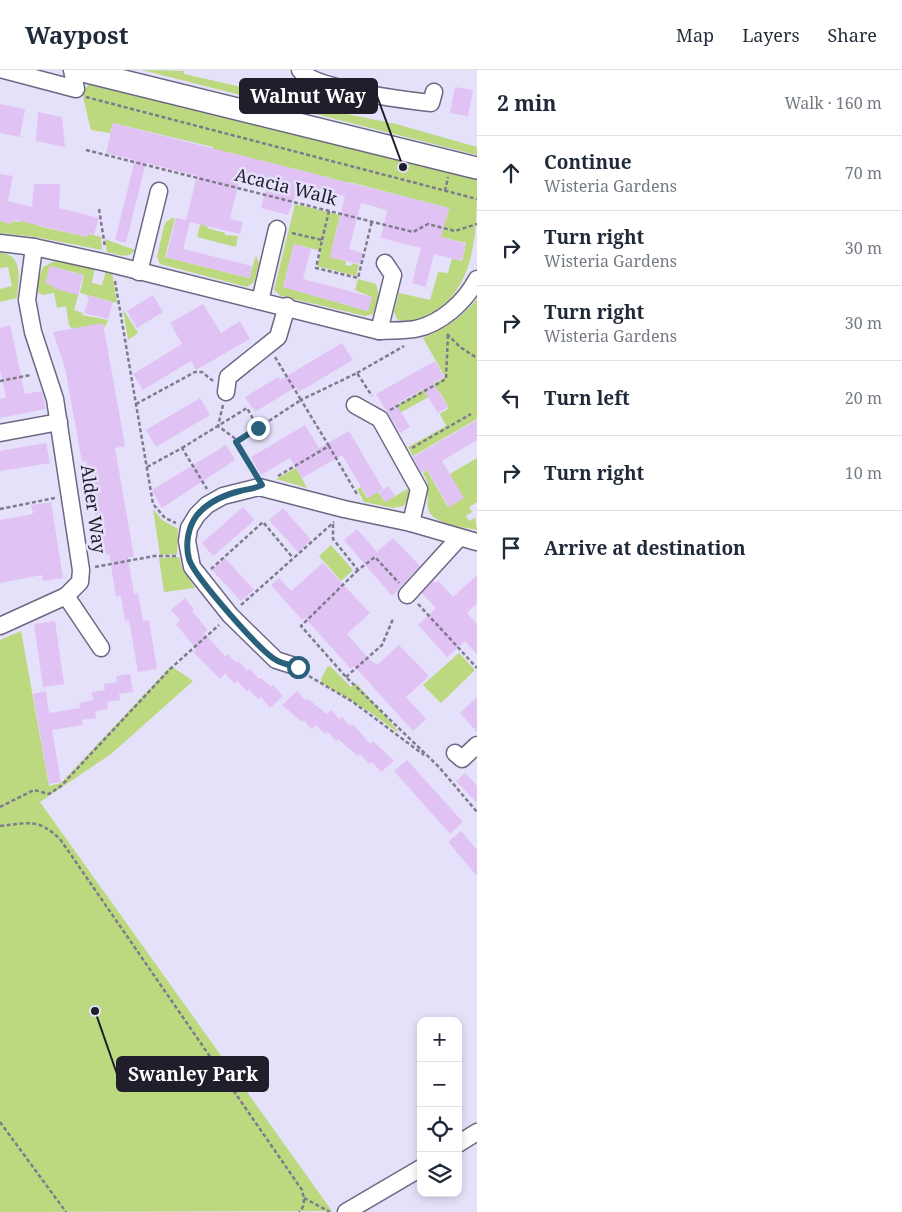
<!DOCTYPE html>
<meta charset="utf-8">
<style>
body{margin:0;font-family:"Noto Serif",serif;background:#f6f6f7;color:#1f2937}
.controls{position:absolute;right:15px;bottom:15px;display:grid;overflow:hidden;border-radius:10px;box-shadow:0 2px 8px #0003}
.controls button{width:45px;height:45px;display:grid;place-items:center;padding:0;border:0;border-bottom:1px solid #e0e1e3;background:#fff;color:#1f2937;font:25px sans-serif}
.stop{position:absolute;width:15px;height:15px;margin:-11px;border:4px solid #29607b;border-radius:50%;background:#fff}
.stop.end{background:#29607b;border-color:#fff;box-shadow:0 1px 5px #0008}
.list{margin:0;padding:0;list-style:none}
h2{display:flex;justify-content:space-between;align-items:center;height:65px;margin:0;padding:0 20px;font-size:21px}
h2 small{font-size:16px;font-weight:400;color:#747a83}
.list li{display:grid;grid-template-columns:32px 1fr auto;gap:15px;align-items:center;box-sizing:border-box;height:75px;padding:0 20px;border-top:1px solid #e0e1e3}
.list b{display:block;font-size:19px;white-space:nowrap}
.list p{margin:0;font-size:16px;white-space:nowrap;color:#747a83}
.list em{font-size:16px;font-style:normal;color:#747a83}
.icon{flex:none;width:28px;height:28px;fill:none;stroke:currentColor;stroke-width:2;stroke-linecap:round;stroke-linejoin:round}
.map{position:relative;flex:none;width:477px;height:1142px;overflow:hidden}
header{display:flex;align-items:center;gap:30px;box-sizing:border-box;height:70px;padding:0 25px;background:#fff;border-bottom:1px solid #e0e1e3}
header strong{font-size:24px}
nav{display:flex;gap:28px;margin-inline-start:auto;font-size:18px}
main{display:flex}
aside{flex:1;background:#fff}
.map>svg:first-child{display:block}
</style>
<header>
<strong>Waypost</strong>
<nav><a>Map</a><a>Layers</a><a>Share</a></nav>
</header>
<main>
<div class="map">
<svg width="477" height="1142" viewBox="0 0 477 1142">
<rect width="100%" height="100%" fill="#e5e1fa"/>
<g fill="#bcd97f">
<path d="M142,0L184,1V4L281,26L298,34L396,54L477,77V85Z"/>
<path d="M89,14L477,110C477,159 477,222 427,245C418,249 406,254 397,249L394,242L399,223L430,230L438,202L448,203L452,188L462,191L466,173L425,163L419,145L445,152L449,138L349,112L345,123L328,119L331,108L231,83L211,88L213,77L113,53L110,63L91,60L82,23Z"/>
<path d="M211,113L218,114L207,158L225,163V165L238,166L236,177L197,167Z"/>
<path d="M295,134L340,145L330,187L346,191L345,195L351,196L352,193L359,195L356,206L317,196L321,181L294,174L283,217L368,241L372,227L355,220L358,209L376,214L379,225L373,244L365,246L281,226L274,220Z"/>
<path d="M23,142L38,153V156L87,167L88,164L101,167L102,180L36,167L0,163V151L11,154L12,151L20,152Z"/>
<path d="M172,148H175L165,187L249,208L256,185L259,194L254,212L247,217L160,194L157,187L164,156L166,152Z"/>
<path d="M105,169L135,180C128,190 117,184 107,182Z"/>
<path d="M0,182C25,187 18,208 17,228L0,232V219L12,216L8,197L0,198Z"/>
<path d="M57,190L95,198L92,213L102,215L106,201L112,202L117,233L80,223L84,205L50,196L46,213L70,223L79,222L74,240L83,243L82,245L108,250L105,257L71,258L69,255L66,236L57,238L54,223L42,225L38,222V210L43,197Z"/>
<path d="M477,229V349L413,386L408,377L446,356L440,344L449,338L439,321L391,348L387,341L445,307L423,268C446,258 461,248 477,229Z"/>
<path d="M123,239L138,263L128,270Z"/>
<path d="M477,388V432L469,437L472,442L466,446L469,451L475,448L477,460C464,457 430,454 428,438C426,422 432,418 423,403L427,400L448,437L463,428L450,404Z"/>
<path d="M296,398L307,418L276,409Z"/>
<path d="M361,417L367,428L378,422L385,432L409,418V428L403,436L393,438L364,432L357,419Z"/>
<path d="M153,439L162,450L178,459L177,484L160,485Z"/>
<path d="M331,475L353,500L341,511L319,486Z"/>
<path d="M179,487L183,500L195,518L164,522L159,488Z"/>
<path d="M21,561L49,716L61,713L171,596L193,611L111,684L40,732L332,1141L0,1142V570Z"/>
<path d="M459,583L475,600L441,633L423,615Z"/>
<path d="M328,596L331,597L351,617L356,613L398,661L397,662L370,642L322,613L321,609Z"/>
</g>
<g fill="#e1c2f5">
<path d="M455,17L473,20L468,46L450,43Z"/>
<path d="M0,34L25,39L20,67L0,63Z"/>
<path d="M38,42L62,47L65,77L36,71Z"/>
<path d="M113,53L449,138L441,167L466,174L461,191L434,184L426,217L412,213L421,178L381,168L387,140L361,133L349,179L363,183L360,194L330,187L345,126L299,115L288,145L261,138L268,110L241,103L230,149L243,152L240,164L190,152L183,179L252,196L250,208L166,187L176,148L186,150L197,106L146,93L126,173L115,170L135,90L106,83Z"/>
<path d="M0,104L13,106L8,131L32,137L34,114H60L59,138L99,148L94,165L88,164L87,167L20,151L12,150L11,154L0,151Z"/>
<path d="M294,174L311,179L303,209L372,227L368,241L283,217Z"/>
<path d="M50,196L83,205L78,225L53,218L54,216L45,213Z"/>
<path d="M86,225L113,232L108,249L84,243L89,230Z"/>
<path d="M153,225L163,242L137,258L127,241Z"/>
<path d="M203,234L221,263L240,251L250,269L196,300L191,291L143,320L133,304L182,274L170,253Z"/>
<path d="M103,253L125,376L115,378L134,487H128L134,524L138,523L143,551L149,550L157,599L138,602L129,550L125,551L121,526L116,527L109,484L102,485L86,391L82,392L65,298L53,262Z"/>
<path d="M10,255L25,324L42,321L46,339L0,348V329L6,328L0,300V258Z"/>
<path d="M342,273L353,290L299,322L296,317L255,342L245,327L278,307L280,310Z"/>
<path d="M435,291L444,307L433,313L448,337L438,343L423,319L396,334L410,357L400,363L376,324Z"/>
<path d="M200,328L210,345L156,377L146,360Z"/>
<path d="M477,350V370L442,391L464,428L449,437L427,399L421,403L413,387Z"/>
<path d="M305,355L319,378L349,361L383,419L368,428L342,385L302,408L290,388L261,405L251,387Z"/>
<path d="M46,373L50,393L0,401V381Z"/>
<path d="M226,375L235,390L162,438L152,420Z"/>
<path d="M389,416L395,426L385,432L379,422Z"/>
<path d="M51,432L63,508L43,511L42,505L0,513V450L33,444L31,435Z"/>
<path d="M243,437L255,450L213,486L202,473Z"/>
<path d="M283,438L311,470L298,482L269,450Z"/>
<path d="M357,459L377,482L393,468L420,496L392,526L344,470Z"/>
<path d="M225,488L254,520L241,531L212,500Z"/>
<path d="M323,493L370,543L347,564L368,588L377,595L399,575L429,606L406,627L426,649L413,661L354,596L351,599L305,548L302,550L271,515L279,508L291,521Z"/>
<path d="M477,505V533L467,543L477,554V584L465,571L447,587L418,555L436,538L422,523L433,511L436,513L438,511L453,527Z"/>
<path d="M185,528L194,539L192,541L208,560L204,563L225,586L228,584L236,593L238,591L248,601L250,599L259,609L261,608L271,617L273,615L283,626L270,638L261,627L258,629L249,619L247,621L237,611L235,614L225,603L220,609L193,582L196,579L176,554L180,550L171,540Z"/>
<path d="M55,551L64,614L43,617L34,554Z"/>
<path d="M130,604L133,622L119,624L120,630L107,632L108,639L95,641L96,648L82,650L83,655L52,660L61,712L49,714L33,624L46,621L49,643L80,638L79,633L93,630L92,622L105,620L104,614L117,612L116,606Z"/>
<path d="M297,621L306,631L308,629L327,644L331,640L340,650L342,647L350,656L353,654L370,674L373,671L394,691L381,702L372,692L370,694L360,684L358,686L338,669L336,671L328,662L325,664L316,655L311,659L304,650L302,652L282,635Z"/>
<path d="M477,627V662L460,643Z"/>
<path d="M407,690L463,752L450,764L394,701Z"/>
<path d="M465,703L477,716V733L456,711Z"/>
<path d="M461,761L477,780V806L448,772Z"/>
</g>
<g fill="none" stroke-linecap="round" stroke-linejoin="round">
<g stroke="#6c6783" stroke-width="19">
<g id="minor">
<path d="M4,0L76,19L72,0"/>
<path d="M300,0C314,19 405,30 431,33L434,22"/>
<path d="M0,173L34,177L107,193L379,261C391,260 404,261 415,259C441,254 465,232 477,209"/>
<path d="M139,202L159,121"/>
<path d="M260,231L277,159"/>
<path d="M379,261L393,205L385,193"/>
<path d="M226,322L228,307L278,267L287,236"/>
<path d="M355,335L380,349L419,419L411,453"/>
<path d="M0,363L59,352"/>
<path d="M407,525L458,469"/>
<path d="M66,526L101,578"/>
<path d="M0,556L66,526L80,512L81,500L55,329L33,262L27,230L34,177"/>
<path d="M298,597L276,590L230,545L192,497L187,471L189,458L197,445L207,435L223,426L259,417L344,439L411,453L477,472"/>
<path d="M455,683L462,689L477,675"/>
<path d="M458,1074L477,1062"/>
<path d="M346,1142L421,1098"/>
</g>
</g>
<g stroke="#6c6783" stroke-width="24">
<path id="major" d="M79,0L477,98"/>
</g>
<g stroke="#7e7b8d" stroke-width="2.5" stroke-dasharray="4 2.5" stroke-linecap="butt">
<path d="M86,27L477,129"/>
<path d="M86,80L413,162L428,154L455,161L477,154"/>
<path d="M445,121L448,107"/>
<path d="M99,139L105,177"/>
<path d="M292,163L322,170L316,198L358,208L372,151"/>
<path d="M322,170L329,141"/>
<path d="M115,211L153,434L165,448L176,453"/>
<path d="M447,264L460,277L477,288"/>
<path d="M357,303L404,276"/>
<path d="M0,311L31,305"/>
<path d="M136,334L195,302H202L213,311"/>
<path d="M223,335L218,356L237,370"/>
<path d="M390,340L446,309L448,264"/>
<path d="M258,358L301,330L275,287"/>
<path d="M329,376L301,330L357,303L372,326"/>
<path d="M182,378L247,338L258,358L235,372L254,402"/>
<path d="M412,378L471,344"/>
<path d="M147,397L182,378L207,419"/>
<path d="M278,406L329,376L358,426"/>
<path d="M0,439L55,428"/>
<path d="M333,454V469L358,500L375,487L399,513"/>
<path d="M95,497L154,486H176"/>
<path d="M211,499L263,452L293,488"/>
<path d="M358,500L301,556L346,607L439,697L477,742"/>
<path d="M418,534L477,598"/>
<path d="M241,535L334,452"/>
<path d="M309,606L353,632L424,685"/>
<path d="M346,607L382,575L393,549"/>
<path d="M0,737L34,720L49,724L61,716L170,599L219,555"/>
<path d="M0,756C29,753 38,748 60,769L302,1120C304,1128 306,1136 299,1142"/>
<path d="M0,1052L66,1142"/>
<path d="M304,1128L330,1142"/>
</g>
<use href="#minor" stroke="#fff" stroke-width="16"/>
<use href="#major" stroke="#fff" stroke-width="21"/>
</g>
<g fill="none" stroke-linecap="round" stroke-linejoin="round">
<path stroke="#29607b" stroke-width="6" d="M258,358L236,372L262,415C255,419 247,419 240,421C224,425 208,432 197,445C188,457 185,474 189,489C194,506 259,580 276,590C282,594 291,595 298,597"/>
</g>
<g text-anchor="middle" stroke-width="5" stroke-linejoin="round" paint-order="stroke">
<g font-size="18" fill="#201e2a" stroke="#e5e1fa">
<text transform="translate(286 117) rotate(14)" y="6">Acacia Walk</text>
<text transform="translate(93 439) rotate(82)" y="6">Alder Way</text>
</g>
</g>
<path fill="none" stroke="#201e2a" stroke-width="2" d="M403 97L377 26M95 941L117 1004"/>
<g fill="#201e2a" stroke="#e5e1fa" stroke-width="2">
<circle cx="403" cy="97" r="5"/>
<circle cx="95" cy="941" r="5"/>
</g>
<g fill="#201e2a" stroke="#201e2a" stroke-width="2">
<rect x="240" y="9" width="137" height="34" rx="5"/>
<rect x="117" y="987" width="151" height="34" rx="5"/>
</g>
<g font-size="19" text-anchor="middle" font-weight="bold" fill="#fff">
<text x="308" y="33">Walnut Way</text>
<text x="193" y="1011">Swanley Park</text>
</g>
</svg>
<div class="controls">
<button>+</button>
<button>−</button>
<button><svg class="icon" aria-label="locate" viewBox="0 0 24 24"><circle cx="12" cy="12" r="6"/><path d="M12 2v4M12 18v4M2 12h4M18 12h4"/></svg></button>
<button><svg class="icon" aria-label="layers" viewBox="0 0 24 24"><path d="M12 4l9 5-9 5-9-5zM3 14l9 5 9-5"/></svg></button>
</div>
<div class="stop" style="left:298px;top:597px"></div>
<div class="stop end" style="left:258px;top:358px"></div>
</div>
<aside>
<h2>2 min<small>Walk · 160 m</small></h2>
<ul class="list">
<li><svg class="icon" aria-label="ahead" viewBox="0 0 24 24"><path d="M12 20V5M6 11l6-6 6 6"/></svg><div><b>Continue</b><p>Wisteria Gardens</p></div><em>70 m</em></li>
<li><svg class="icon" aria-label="right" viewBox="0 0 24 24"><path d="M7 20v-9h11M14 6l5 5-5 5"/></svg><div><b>Turn right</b><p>Wisteria Gardens</p></div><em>30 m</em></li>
<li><svg class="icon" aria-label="right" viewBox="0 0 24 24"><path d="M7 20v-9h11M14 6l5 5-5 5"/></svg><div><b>Turn right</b><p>Wisteria Gardens</p></div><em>30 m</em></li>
<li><svg class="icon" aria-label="left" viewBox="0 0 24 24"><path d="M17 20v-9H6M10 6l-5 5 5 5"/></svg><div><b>Turn left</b></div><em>20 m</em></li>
<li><svg class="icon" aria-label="right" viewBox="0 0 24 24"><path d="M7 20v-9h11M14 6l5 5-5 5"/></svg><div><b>Turn right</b></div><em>10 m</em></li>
<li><svg class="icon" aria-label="arrive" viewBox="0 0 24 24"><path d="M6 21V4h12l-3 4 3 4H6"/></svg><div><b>Arrive at destination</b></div></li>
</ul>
</aside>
</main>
